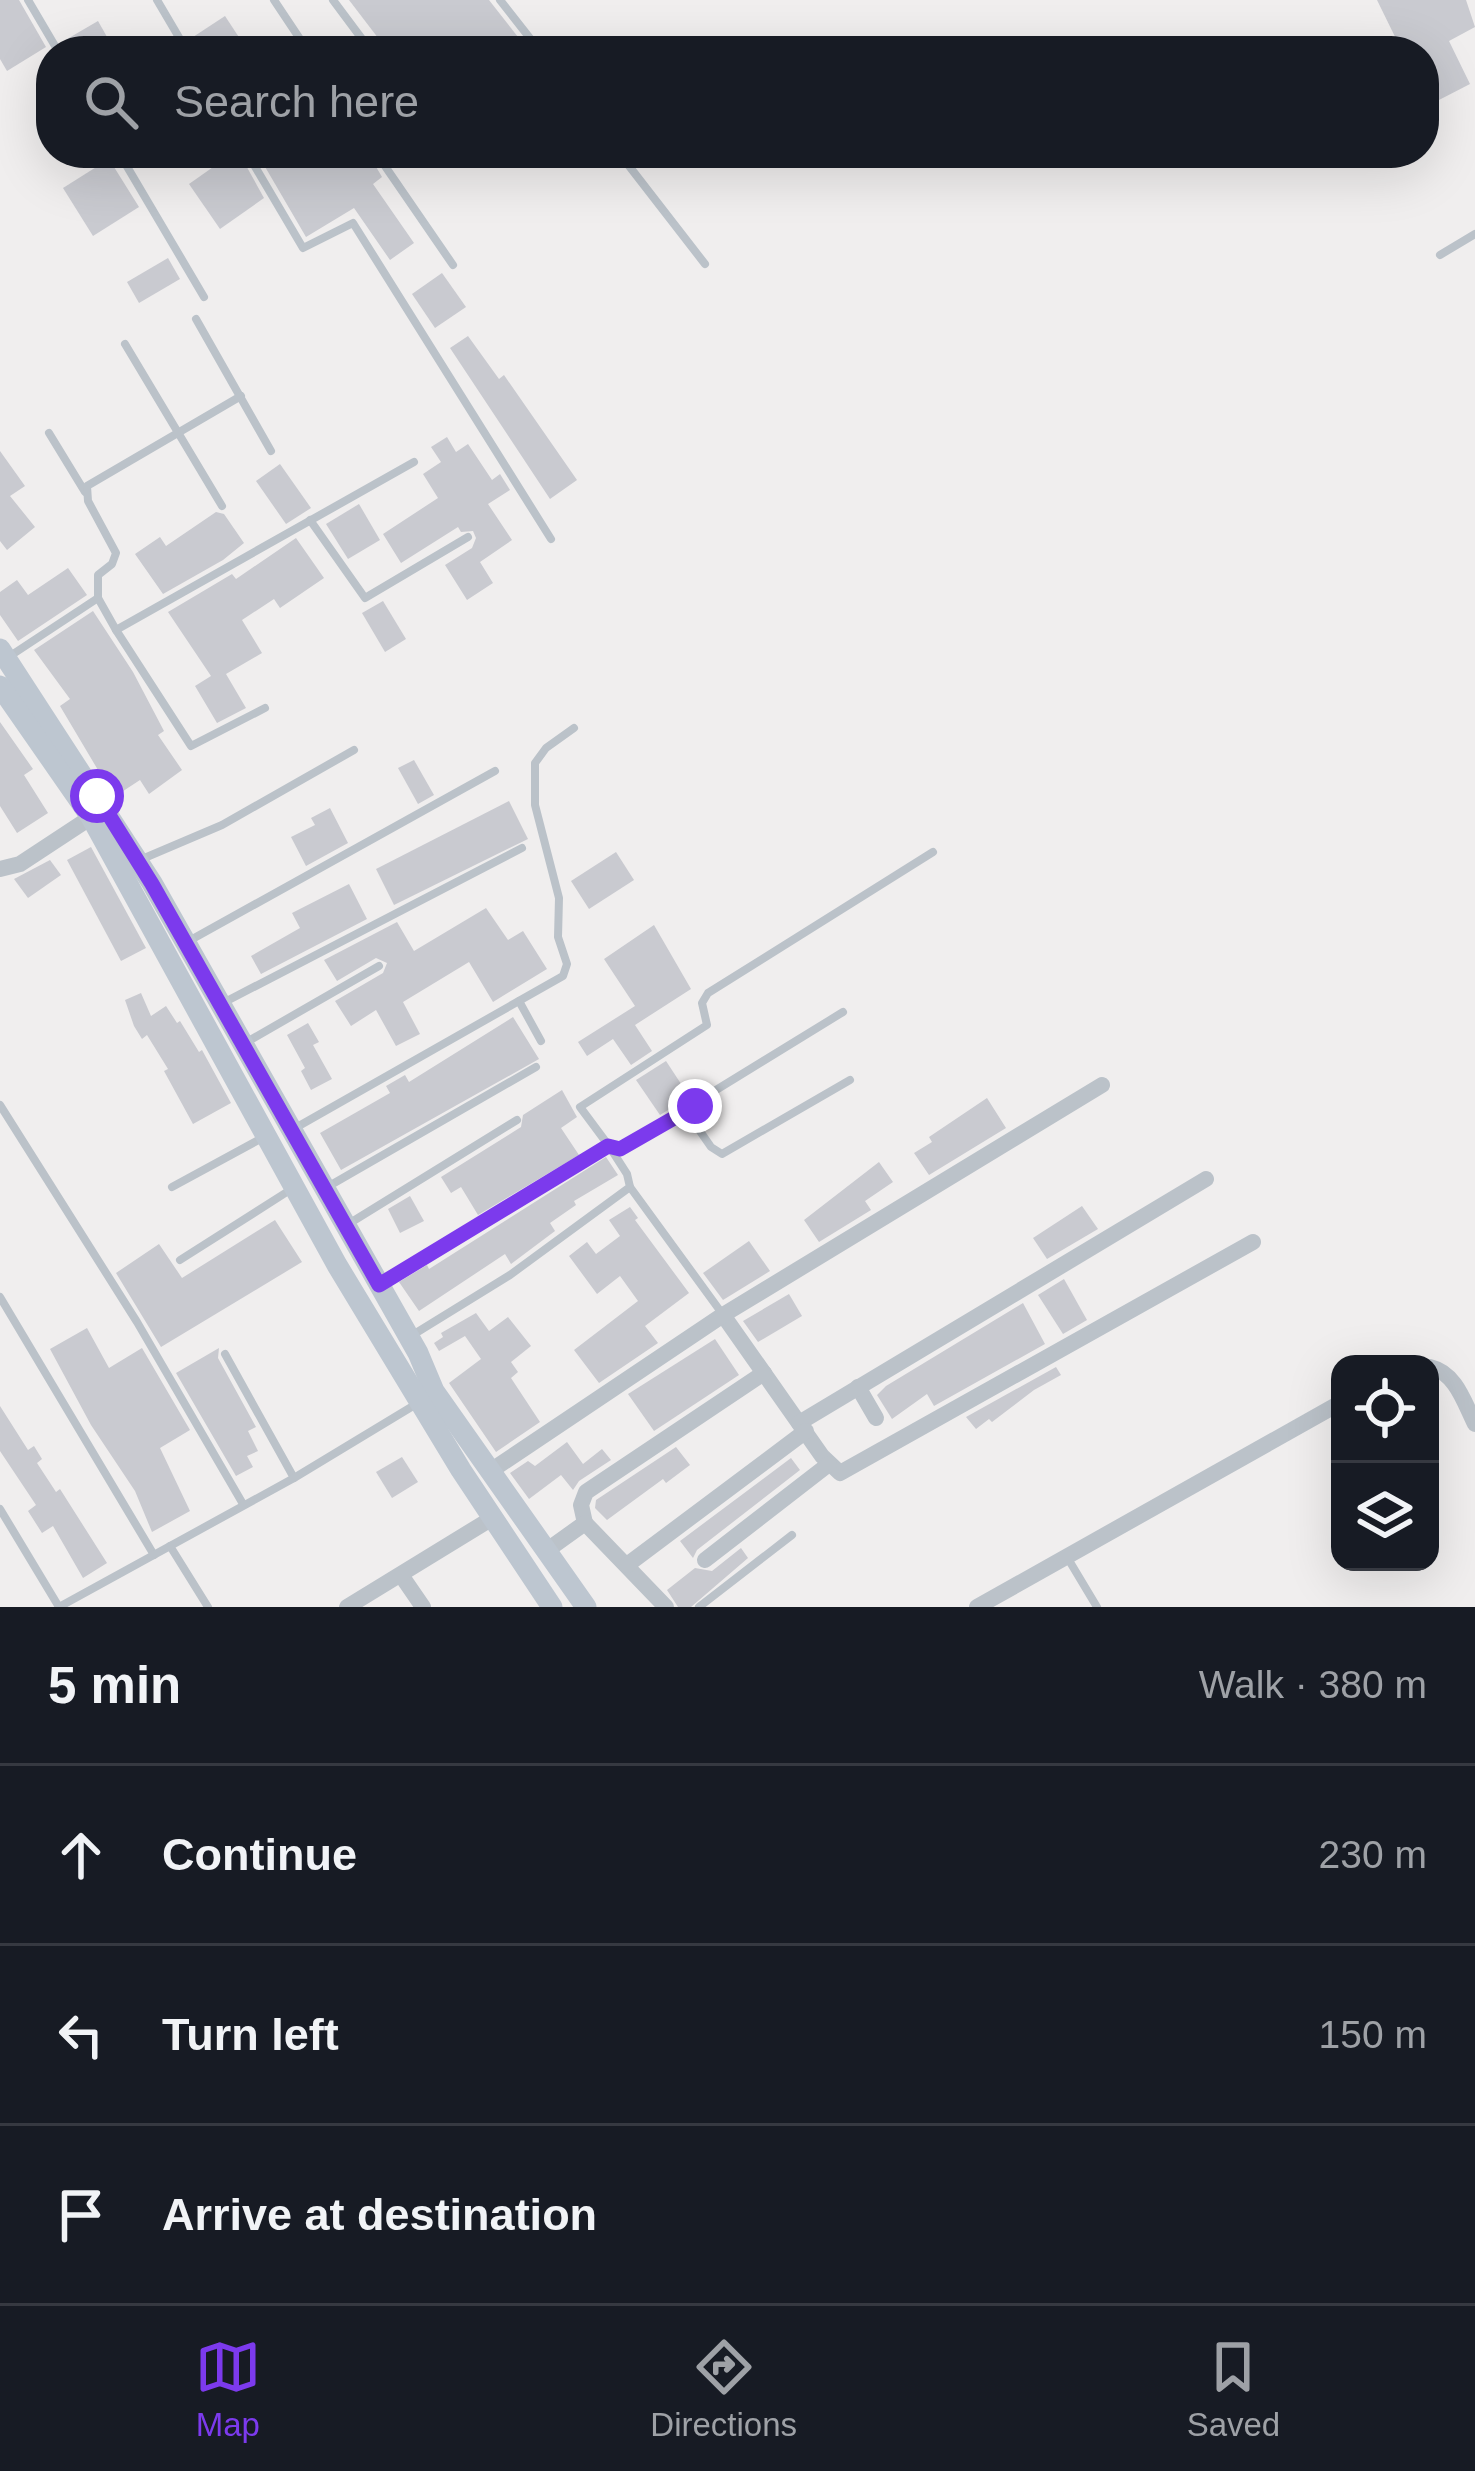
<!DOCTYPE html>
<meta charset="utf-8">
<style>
body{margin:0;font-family:Helvetica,sans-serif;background:#242831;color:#f1f3f6}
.controls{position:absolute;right:36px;bottom:36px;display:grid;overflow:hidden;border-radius:24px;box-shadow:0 12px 48px #0002}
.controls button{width:108px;height:108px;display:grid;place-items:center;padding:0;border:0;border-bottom:3px solid #363941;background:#171b24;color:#f1f3f6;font:60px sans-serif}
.stop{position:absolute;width:36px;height:36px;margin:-27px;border:9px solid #7c3aed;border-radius:50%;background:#fff}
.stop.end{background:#7c3aed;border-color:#fff;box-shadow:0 3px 12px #0008}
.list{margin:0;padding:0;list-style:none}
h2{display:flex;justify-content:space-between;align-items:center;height:156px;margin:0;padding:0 48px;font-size:51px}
h2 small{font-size:39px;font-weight:400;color:#9ea1a6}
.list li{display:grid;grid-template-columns:78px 1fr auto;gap:36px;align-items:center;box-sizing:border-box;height:180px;padding:0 48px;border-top:3px solid #363941}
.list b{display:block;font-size:45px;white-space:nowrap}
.list em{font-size:39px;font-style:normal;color:#9ea1a6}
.icon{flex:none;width:66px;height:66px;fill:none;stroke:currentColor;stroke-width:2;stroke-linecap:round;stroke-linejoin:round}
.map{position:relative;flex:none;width:1475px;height:1607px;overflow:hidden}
.search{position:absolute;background:#171b24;box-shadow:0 12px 48px #0002;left:36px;right:36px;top:36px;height:132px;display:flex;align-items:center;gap:30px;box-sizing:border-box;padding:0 42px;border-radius:48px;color:#9ea1a6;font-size:45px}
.sheet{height:696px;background:#171b24}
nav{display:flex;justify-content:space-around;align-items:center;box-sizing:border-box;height:168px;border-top:3px solid #363941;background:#171b24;font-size:33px;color:#9ea1a6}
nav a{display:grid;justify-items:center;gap:6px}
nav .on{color:#7c3aed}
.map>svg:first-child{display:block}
</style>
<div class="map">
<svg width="1475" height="1607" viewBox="0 0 1475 1607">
<rect width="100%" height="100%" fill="#f0eeee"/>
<g fill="#c9cad0">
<path d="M0,0H19L46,47L7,71L0,59Z"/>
<path d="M349,0H489L529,51H388Z"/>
<path d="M1377,0H1466L1475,27L1449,41L1470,84L1439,100L1424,70V51H1402Z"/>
<path d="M225,16L248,51H195L190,39Z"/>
<path d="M98,21L115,51H66L62,42Z"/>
<path d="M233,153H239L264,198L220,229L189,184Z"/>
<path d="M257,153H368L382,177L373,184L414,243L390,260L354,208L306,237Z"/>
<path d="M109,159L139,207L93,236L63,188Z"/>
<path d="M168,258L180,279L139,303L127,282Z"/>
<path d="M442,273L466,307L435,328L412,294Z"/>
<path d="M468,336L499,379L504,375L577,480L550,499L450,348Z"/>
<path d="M447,437L456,452L468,444L492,480L500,474L510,490L488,504L512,540L480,562L493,583L467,600L445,565L472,548L476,538L473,531L461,532L458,527L401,563L383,534L438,498L423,474L441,462L431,447Z"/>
<path d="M0,451L25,486L10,496L35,527L7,550L0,541Z"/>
<path d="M280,464L311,508L286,524L256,481Z"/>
<path d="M359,504L380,540L348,559L326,524Z"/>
<path d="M216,512L224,514L244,543L223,560L163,594L135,554L160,537L166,546Z"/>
<path d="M296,538L324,578L280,608L274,599L242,620L262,653L226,674L246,708L217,723L195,686L211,676L168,612L232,574L236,579Z"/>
<path d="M68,568L87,595L18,641L0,615V592L17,580L28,595Z"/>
<path d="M383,601L406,639L385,652L362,613Z"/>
<path d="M93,611L133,672L164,731L158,735L182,770L149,794L140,780L114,797L60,706L70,699L34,650Z"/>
<path d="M0,722L33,769L24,775L48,813L17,833L0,806Z"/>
<path d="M414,760L434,795L418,804L398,768Z"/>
<path d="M509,801L528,839L394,905L376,869Z"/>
<path d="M330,808L348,843L306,866L291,837L315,825L311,818Z"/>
<path d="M91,847L146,948L121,961L67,860Z"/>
<path d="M616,852L634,880L589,909L571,881Z"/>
<path d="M50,860L61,875L28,898L14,879Z"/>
<path d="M349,884L367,919L261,974L251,956L300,928L292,913Z"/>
<path d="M486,908L508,940L523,931L547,969L493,1002L469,962L403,1002L420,1034L396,1046L376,1010L351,1026L335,1001L383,973L387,963L376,958L337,981L324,960L397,922L414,951Z"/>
<path d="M654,925L691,989L635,1025L652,1051L631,1065L613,1039L587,1056L578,1042L635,1006L604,959Z"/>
<path d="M141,993L151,1016L166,1006L177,1023L180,1021L199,1052L202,1050L231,1103L193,1124L164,1071L168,1069L147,1035L142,1039L134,1026L125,1000Z"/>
<path d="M513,1017L539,1059L341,1170L320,1133L390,1093L386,1086L405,1075L409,1082Z"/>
<path d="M308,1023L319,1042L313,1045L332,1079L311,1090L301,1071L305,1068L287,1035Z"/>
<path d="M666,1061L687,1093L684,1100L660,1115L636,1080Z"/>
<path d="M562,1090L577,1117L561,1128L579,1155L478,1215L461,1187L451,1193L441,1177L521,1127L523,1115Z"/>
<path d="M987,1098L1006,1128L929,1175L914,1153L932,1142L929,1137Z"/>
<path d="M606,1157L618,1175L574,1201L576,1205L550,1223L555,1231L511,1264L505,1254L419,1311L399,1282L427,1265L429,1269Z"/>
<path d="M879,1162L893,1182L865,1201L871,1210L819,1242L804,1220Z"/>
<path d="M410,1196L424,1221L400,1233L388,1209Z"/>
<path d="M1082,1206L1098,1229L1047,1259L1033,1238Z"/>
<path d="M630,1207L638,1218L635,1220L689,1293L645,1326L658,1343L599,1383L574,1350L638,1301L620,1276L597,1294L569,1256L587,1242L596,1254L620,1236L609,1220Z"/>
<path d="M275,1220L302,1262L161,1347L116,1273L159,1244L182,1278Z"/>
<path d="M749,1241L770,1271L723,1300L703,1273Z"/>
<path d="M1064,1279L1087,1320L1063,1334L1038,1295Z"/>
<path d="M789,1294L802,1316L758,1342L743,1321Z"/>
<path d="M1023,1303L1045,1344L934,1406L927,1394L892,1419L877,1395L886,1386Z"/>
<path d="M476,1313L489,1331L508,1317L531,1346L511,1362L518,1372L511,1378L540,1422L496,1452L449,1383L481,1359L465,1336L439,1351L434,1343L443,1337L441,1333Z"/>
<path d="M87,1328L109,1368L142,1348L190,1430L160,1448L190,1511L152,1532L135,1491L91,1425L50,1349Z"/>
<path d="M715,1339L739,1375L654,1431L628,1394Z"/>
<path d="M219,1348L218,1358L256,1427L248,1431L258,1451L247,1456L253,1467L236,1476L176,1373Z"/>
<path d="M1056,1367L1061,1375L1034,1390L992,1422L989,1419L976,1429L966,1417Z"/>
<path d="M0,1406L28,1450L34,1446L42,1459L37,1463L56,1492L60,1489L107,1563L83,1578L53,1526L42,1533L28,1511L36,1505L0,1451Z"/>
<path d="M567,1442L583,1464L602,1449L611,1460L579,1481L573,1490L561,1475L529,1499L510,1473L528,1461L535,1466Z"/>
<path d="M676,1447L690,1465L666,1483L663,1479L607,1520L595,1508L596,1500Z"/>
<path d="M402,1457L418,1482L392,1498L376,1472Z"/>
<path d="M791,1458L800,1470L697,1550L693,1558L680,1541Z"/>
<path d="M741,1548L748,1558L691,1607H678L667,1590L695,1568L712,1571Z"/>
</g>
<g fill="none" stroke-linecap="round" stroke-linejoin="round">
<g stroke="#bbc2c9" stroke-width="8">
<path d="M28,0L58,51"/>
<path d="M157,0L187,51"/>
<path d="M274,0L308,51"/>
<path d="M333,0L371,51"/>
<path d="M500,0L540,51"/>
<path d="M119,153L204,297"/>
<path d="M247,153L303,248L353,223L551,539"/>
<path d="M376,153L453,265"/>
<path d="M619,153L705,264"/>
<path d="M1440,255L1475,234"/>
<path d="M196,319L271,451"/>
<path d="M125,344L222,506"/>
<path d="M49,433L85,492"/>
<path d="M310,520L365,598L468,537"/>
<path d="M98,598V575L112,564L116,553L88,501L87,486L241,396"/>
<path d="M116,630L191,746L265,708"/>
<path d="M7,658L98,598L116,630L414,462"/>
<path d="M142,859L222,825L354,750"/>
<path d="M187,942L495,771"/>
<path d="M519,1001L541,1041"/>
<path d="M221,1004L522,848"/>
<path d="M843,1012L620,1149L609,1146L580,1107L707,1025L702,1003L708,993L933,852"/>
<path d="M245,1043L379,966"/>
<path d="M0,1105L137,1322L243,1504"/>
<path d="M686,1111L711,1147L722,1154L850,1080"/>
<path d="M297,1127L563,976L567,964L558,937L559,898L535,805V763L546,748L574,728"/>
<path d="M329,1186L536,1067"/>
<path d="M172,1187L266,1136"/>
<path d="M630,1187L721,1312"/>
<path d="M350,1223L517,1120"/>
<path d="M180,1260L290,1190"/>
<path d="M380,1284L609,1146L627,1174L630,1187L510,1275L411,1336"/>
<path d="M0,1297L154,1555"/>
<path d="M225,1354L294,1478"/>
<path d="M0,1509L59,1607"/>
<path d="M170,1546L208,1607"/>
<path d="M1067,1557L1097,1607"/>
<path d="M59,1607L294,1478L418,1403"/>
<path d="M699,1607L792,1535"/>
</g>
<g stroke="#bbc2c9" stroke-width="16">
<path d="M0,869L20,864L99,812"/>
<path d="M723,1315L822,1456L840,1473L1253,1242"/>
<path d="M1430,1367C1456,1373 1464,1402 1475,1424"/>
<path d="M858,1387L876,1418"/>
<path d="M799,1423L1206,1179"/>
<path d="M489,1472L723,1315L1102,1085"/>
<path d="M585,1523L581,1505L586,1492L764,1373"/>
<path d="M546,1551L585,1523L666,1607"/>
<path d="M705,1560L829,1464"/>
<path d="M627,1565L806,1431"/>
<path d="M401,1575L423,1607"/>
<path d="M347,1607L494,1517"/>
<path d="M977,1607L1340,1403"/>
</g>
<g stroke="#bdc6d0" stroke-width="21">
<path d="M0,649L152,883L418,1353L434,1391L586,1607"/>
<path d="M0,686L91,817L337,1265L461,1470L552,1607"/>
</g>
</g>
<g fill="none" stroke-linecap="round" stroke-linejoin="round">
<path stroke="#7c3aed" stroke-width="15" d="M97,796L152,884L379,1285L608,1146L620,1149L695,1106"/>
</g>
</svg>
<div class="controls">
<button><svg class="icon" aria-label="locate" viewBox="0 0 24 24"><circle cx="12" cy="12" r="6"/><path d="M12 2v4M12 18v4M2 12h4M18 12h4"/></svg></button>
<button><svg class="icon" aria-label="layers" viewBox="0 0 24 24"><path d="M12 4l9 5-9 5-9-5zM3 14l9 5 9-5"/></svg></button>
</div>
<div class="stop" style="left:97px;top:796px"></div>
<div class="stop end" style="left:695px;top:1106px"></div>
<div class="search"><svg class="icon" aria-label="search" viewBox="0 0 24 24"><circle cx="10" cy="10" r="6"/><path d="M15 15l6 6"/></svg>Search here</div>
</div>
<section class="sheet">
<h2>5 min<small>Walk · 380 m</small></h2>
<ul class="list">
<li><svg class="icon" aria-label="ahead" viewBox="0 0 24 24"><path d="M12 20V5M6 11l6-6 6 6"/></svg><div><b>Continue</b></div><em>230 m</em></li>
<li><svg class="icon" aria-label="left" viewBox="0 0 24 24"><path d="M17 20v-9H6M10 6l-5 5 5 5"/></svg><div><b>Turn left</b></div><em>150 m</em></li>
<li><svg class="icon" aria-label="arrive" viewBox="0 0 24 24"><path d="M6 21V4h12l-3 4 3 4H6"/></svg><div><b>Arrive at destination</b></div></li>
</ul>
</section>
<nav>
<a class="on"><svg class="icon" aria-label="map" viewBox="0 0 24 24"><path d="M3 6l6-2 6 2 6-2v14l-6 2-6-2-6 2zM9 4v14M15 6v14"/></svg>Map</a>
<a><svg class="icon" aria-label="directions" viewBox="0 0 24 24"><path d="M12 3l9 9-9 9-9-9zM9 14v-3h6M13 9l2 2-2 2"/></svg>Directions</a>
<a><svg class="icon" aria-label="saved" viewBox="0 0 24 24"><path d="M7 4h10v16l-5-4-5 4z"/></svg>Saved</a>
</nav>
